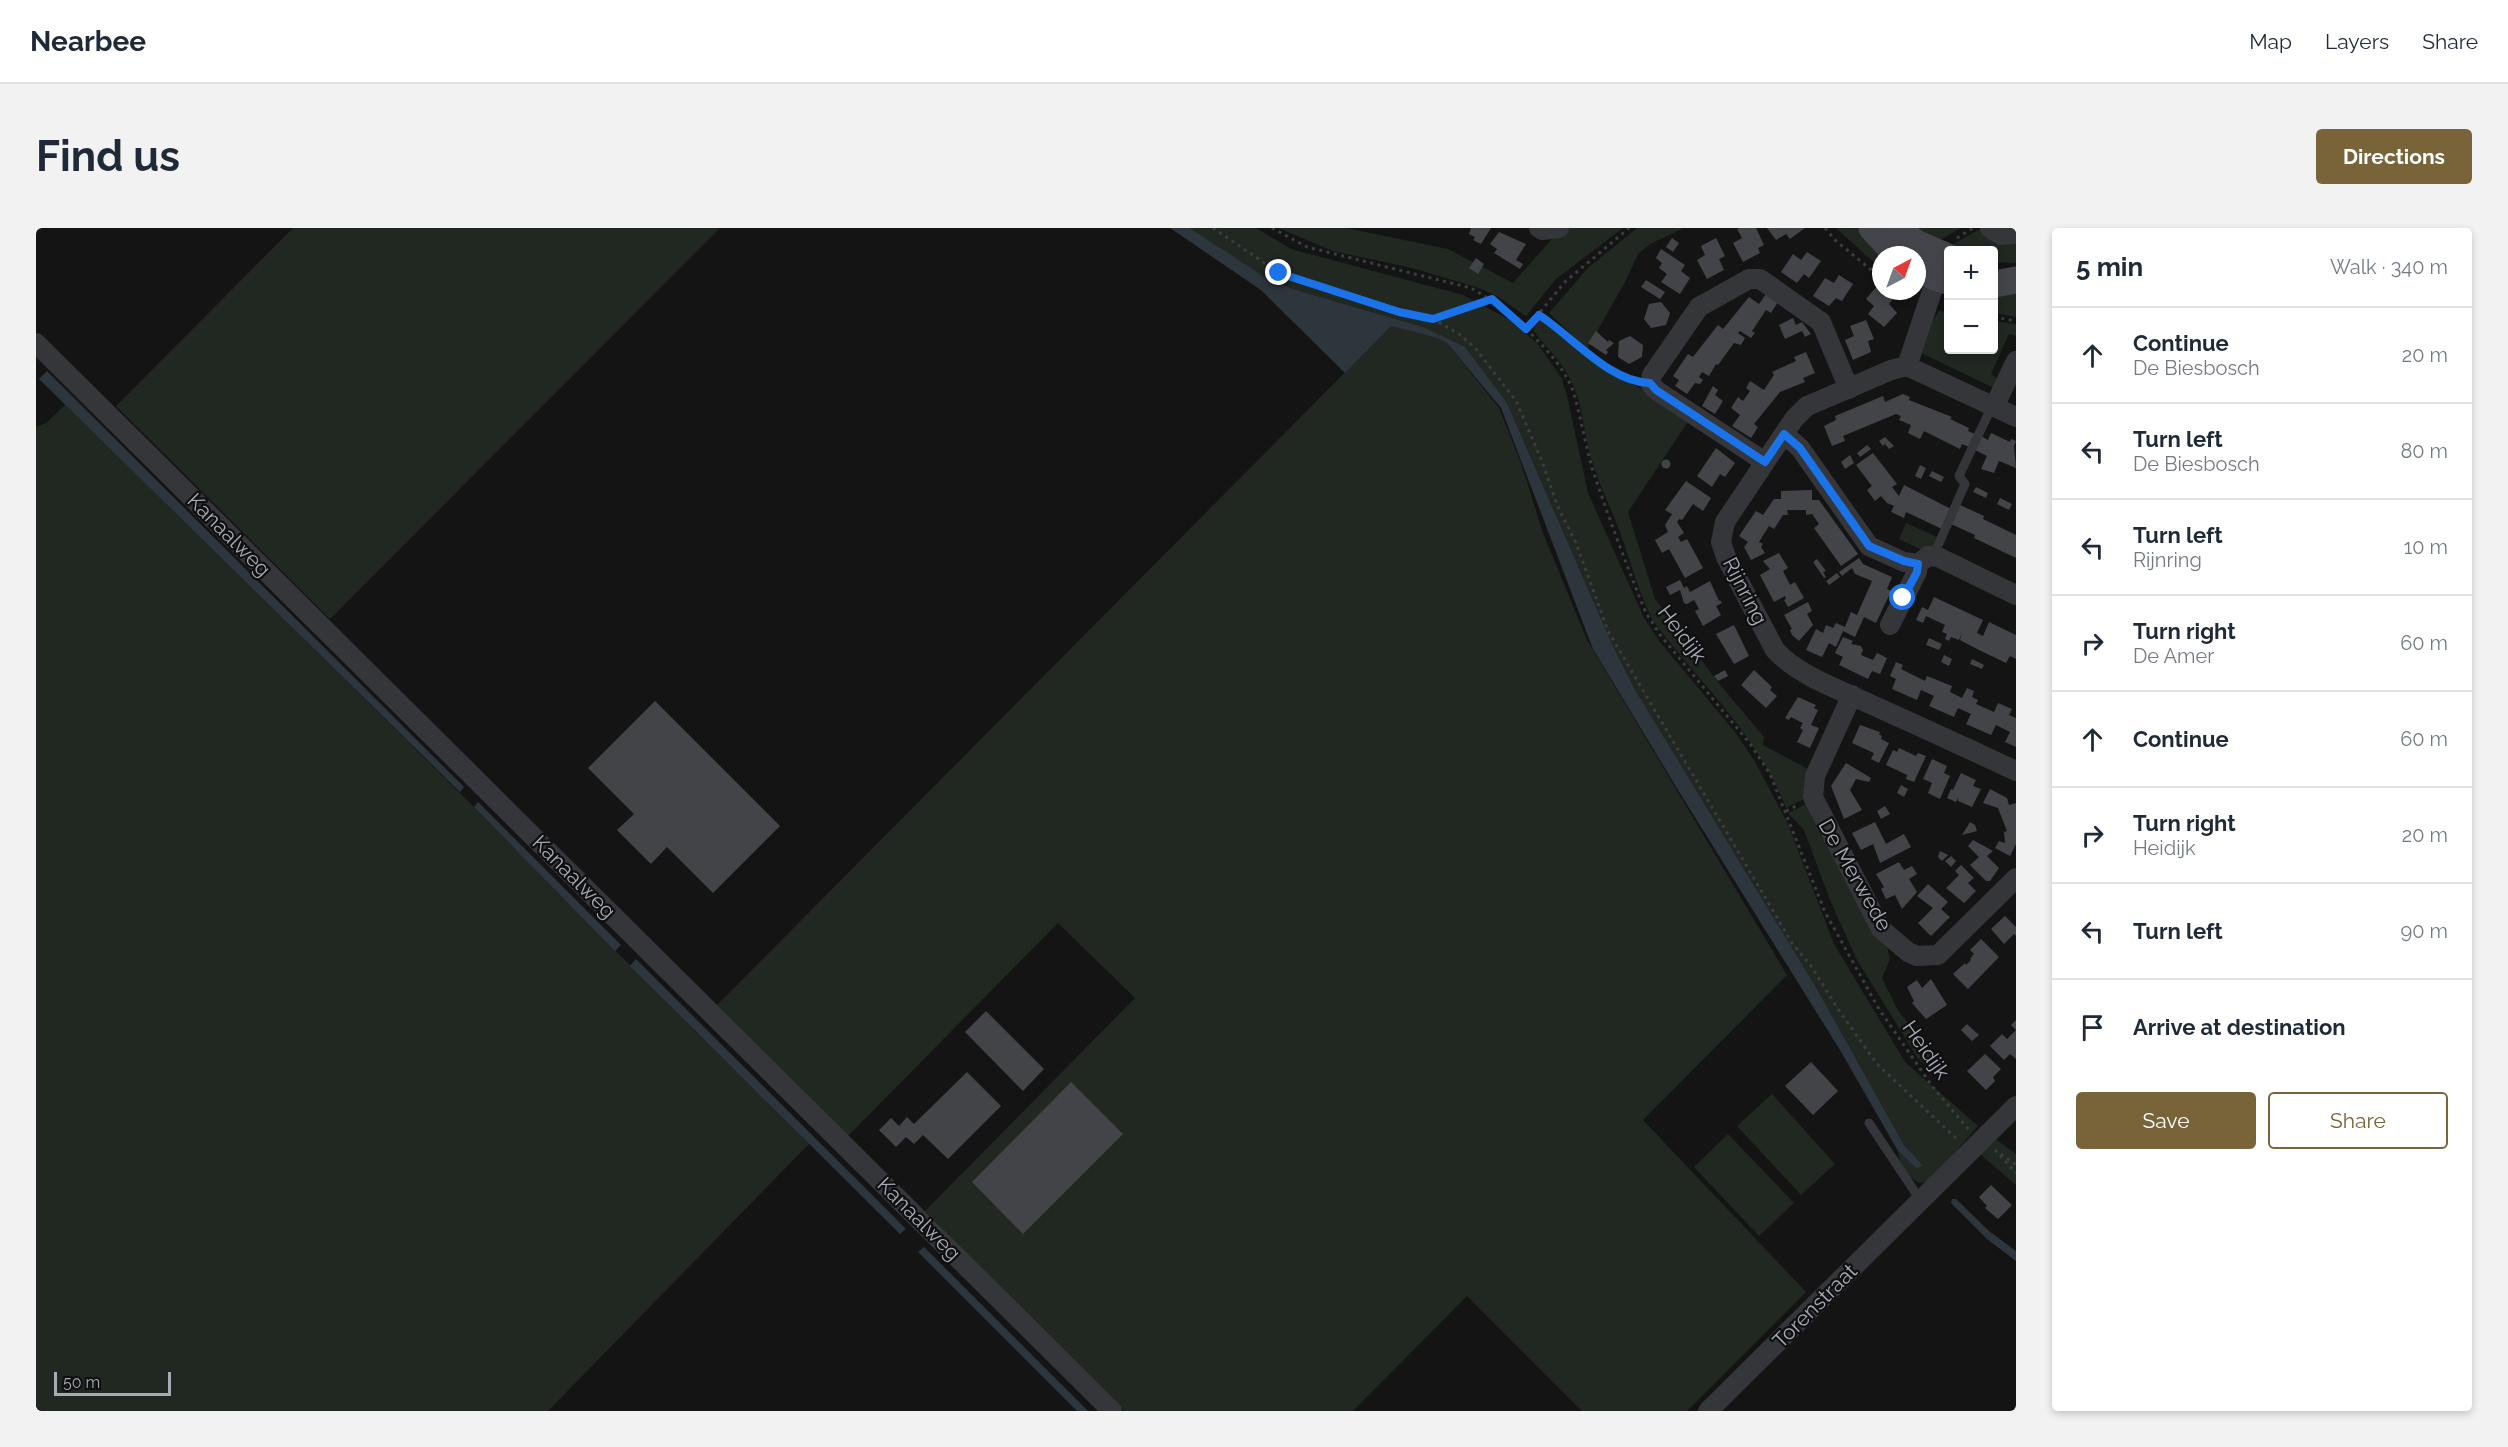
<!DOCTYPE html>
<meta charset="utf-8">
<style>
body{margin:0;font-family:Raleway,sans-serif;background:#f2f2f3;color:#1f2937}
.controls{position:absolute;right:18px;top:18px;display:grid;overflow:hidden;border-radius:6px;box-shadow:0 3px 9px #0003}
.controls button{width:54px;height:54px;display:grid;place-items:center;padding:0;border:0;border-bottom:2px solid #e0e1e3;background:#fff;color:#1f2937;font:30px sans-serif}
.compass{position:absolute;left:1836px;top:18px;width:54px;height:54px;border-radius:50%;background:#fff;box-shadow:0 3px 9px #0003;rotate:41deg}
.scale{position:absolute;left:18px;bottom:15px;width:117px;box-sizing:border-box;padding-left:6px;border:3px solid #a6abb5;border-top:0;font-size:16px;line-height:21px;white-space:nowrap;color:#a6abb5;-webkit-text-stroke:4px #0f0f10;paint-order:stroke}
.stop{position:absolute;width:18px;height:18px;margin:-14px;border:4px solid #1a73e8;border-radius:50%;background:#fff}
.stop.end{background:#1a73e8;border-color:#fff;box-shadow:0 2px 6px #0008}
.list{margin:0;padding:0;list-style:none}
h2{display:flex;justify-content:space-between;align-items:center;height:78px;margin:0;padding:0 24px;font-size:26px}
h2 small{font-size:20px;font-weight:400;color:#747a83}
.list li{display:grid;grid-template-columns:39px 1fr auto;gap:18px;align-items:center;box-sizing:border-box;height:96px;padding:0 24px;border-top:2px solid #e0e1e3}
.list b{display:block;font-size:22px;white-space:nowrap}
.list p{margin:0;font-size:20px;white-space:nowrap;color:#747a83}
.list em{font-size:20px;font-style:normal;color:#747a83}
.actions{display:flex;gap:12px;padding:18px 24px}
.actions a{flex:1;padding:14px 0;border:2px solid #796339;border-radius:6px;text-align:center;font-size:21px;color:#796339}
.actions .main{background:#796339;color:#fff}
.icon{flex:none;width:33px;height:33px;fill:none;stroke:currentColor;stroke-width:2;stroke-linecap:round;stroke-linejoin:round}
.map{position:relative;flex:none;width:1980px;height:1183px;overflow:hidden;border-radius:6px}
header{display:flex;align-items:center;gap:36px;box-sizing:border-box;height:84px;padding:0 30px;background:#fff;border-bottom:2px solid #e0e1e3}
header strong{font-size:28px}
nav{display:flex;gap:33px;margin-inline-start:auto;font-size:21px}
.intro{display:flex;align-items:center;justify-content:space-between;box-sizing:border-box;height:144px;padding:0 36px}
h1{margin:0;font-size:42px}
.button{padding:15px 27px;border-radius:6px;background:#796339;color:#fff;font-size:21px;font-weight:700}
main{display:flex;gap:36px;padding:0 36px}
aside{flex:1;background:#fff;border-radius:6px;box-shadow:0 3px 9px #0003}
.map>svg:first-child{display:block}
</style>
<header>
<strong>Nearbee</strong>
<nav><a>Map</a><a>Layers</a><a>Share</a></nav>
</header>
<div class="intro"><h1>Find us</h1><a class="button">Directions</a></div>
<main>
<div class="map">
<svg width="1980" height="1183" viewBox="0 0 1980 1183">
<rect width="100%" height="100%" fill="#141415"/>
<g fill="#202821">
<path d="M257,0H684L294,391L80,178Z"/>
<path d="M1154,0H1220L1255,21L1427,67L1472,91L1501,115L1526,151L1532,172L1552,265L1608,390L1624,414L1699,504L1718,532L1751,594L1798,716L1869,834L1942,898L1894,953L1883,955C1870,948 1864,938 1862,923L1880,940L1886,936L1868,917L1781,761L1598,460L1576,416L1471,175L1429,120L1387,99L1257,61L1227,48Z"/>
<path d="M1242,0H1310L1412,21L1477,55L1515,12L1533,0H1587L1520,51L1490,88L1461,68L1440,59L1376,40L1297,23Z"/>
<path d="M1601,0H1648L1614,16L1602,26L1589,54L1551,121L1513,85L1552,40Z"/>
<path d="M1800,0H1827L1845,27V41Z"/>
<path d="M1868,0H1925L1897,16Z"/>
<path d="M1946,0L1980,12V35L1958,34V22H1917L1910,20Z"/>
<path d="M1980,61V89L1958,85V63Z"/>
<path d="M1903,83L1912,84V122H1958V93L1980,96V108L1973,106L1955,146L1963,152L1960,161L1883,124L1893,99Z"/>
<path d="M1506,93L1529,108L1564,139L1599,157L1653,192L1592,284L1619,371L1681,453L1728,509L1727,517L1772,541L1768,562V571L1750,580C1722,507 1663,454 1617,393C1603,365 1595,336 1585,307C1576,281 1563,257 1555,230C1548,205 1547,179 1536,155C1528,136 1511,120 1498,104L1499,97Z"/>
<path d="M1355,98L1401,110L1411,115L1463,180L1485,235L1507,305L1551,412L1751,747L1607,892L1770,1064L1651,1183H1546L1431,1068L1317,1183H1088L889,983L1099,770L1022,695L812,908L681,777Z"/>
<path d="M30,176L430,571L658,802L774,915L512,1183H0V199L10,195Z"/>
<path d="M1870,295L1901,309L1896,322L1890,324L1863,311Z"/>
<path d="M1774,574L1851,719L1854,731L1846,750L1861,781L1898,829L1895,843L1881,829L1821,732L1794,672L1768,602L1752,585Z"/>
<path d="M1736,866L1799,936L1765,967L1701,898Z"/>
<path d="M1692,906L1758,975L1723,1008L1658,939Z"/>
<path d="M1958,910L1980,926V957L1944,926Z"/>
</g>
<g fill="#2e363d">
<path d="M1134,0H1154L1227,48L1257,61L1387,99L1429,119L1471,175L1576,416L1598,460L1781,761L1868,917L1886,936L1885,939L1880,940L1862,923L1804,822L1642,562L1557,421L1465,180L1411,115L1401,110L1355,98L1309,145L1225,62Z"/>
<path d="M11,143L428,559L424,564L3,151Z"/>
<path d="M442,574L585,717L579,723L438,579Z"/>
<path d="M600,731L870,1001L864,1006L594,738Z"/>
<path d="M1916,971H1920L1953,1003L1980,1023V1033L1951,1011L1915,975Z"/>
<path d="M888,1019L1052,1183H1041L882,1024Z"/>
</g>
<g fill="#434448">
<path d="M1435,0H1455L1445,16L1437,12L1439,9L1433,6Z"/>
<path d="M1704,0H1720L1728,17L1722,20L1724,25L1707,34L1697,15L1706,10L1701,1Z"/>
<path d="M1731,0H1769L1754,11L1750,6L1740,12Z"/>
<path d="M1463,4L1490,16L1480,32L1487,36L1484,41L1458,25L1461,21L1454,16Z"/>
<path d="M1636,10L1643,15L1637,24L1630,19Z"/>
<path d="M1680,10L1689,28L1683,31L1688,42L1671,51L1661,32L1669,27L1665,18Z"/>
<path d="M1625,21L1649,37L1645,43L1654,50L1644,66L1625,54L1631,46L1623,40L1626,35L1620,30Z"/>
<path d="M1771,24L1785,33L1773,50L1768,46L1761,55L1745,44L1757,26L1765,32Z"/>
<path d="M1440,30L1448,36L1442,46L1433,40Z"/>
<path d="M1803,47L1817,56L1806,73L1800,70L1793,78L1777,68L1789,50L1798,55Z"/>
<path d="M1610,52L1629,64L1624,71L1605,59Z"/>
<path d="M1841,58L1857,71L1853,76L1861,85L1848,99L1832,86L1838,78L1830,71Z"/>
<path d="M1730,66L1742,74L1735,85L1730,82L1716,103L1719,105L1715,110L1704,103L1702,105L1709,110L1705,117L1698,115L1682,137L1680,136L1673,148L1666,144L1663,149L1667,152L1664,156L1659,155L1651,166L1639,158L1643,152L1637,148L1652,126L1657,129L1682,97L1687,101L1713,69L1723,76Z"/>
<path d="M1625,74L1634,85L1630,97L1615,100L1608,91L1613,76Z"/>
<path d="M1757,90L1760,97L1766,94L1775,106L1769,109L1766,103L1749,111L1743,97Z"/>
<path d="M1830,92L1838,111L1832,113L1835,124L1817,132L1809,112L1818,108L1814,98Z"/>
<path d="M1560,103L1572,114L1573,112L1578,115L1570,122L1572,124L1570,127L1552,115Z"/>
<path d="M1594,108L1607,117L1606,129L1593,136L1582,129L1583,113Z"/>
<path d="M1770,124L1779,145L1767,150L1769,154L1744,164L1718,196L1722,199L1715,210L1696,198L1704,187L1695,180L1702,169L1707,173L1714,163L1710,160L1714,153L1728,162L1738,147L1736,144L1760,133L1758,129Z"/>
<path d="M1677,158L1682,162L1679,167L1687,173L1679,186L1666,178Z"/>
<path d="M1867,166L1874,169L1873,172L1916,189L1914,191L1933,200L1932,203L1939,206L1933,219L1926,216L1924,221L1888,203L1884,211L1872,205L1875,197L1863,192L1865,188L1860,186L1807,208L1809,213L1796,218L1788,198L1800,192L1799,188L1847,168L1849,174Z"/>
<path d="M1955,205L1974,214L1975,211L1980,213L1978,218L1980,240L1963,233L1958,245L1945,241L1951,228L1939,222L1945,208L1952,212Z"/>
<path d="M1849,209L1858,218L1853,221L1849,216L1847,218L1843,213Z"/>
<path d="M1831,217L1835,221L1824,229L1821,225Z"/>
<path d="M1680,220L1699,235L1689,249L1684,246L1676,259L1661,248Z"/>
<path d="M1837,225L1861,256L1856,259L1863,268L1868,257L1915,281L1906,301L1870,284L1868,290L1855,284L1858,278L1851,275L1845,268L1839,273L1831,262L1836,258L1820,237Z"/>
<path d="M1814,227L1818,235L1809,241L1805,234Z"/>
<circle cx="1630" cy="236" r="4.5"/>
<path d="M1884,237L1890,240L1885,251L1879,248Z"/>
<path d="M1896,243L1908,249L1905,254L1893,248Z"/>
<path d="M1650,253L1675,270L1667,283L1657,276L1646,292L1643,291L1641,294L1648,305L1642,309L1645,314L1651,311L1667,340L1649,350L1633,321L1626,325L1619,312L1632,304L1629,297L1636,286L1629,282Z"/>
<path d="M1940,259L1952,265L1950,270L1937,264Z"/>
<path d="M1776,262V272H1783L1822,326L1805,338L1778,300L1783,296L1776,286L1770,287V282H1751L1752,287H1747L1738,301L1733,298L1723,314L1727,316L1725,319L1729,325L1715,332L1708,319L1712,314L1703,308L1720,283L1727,287L1738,271H1745V263Z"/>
<path d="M1964,270L1976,276L1973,282L1961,276Z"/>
<path d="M1924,277L1948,288L1947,291L1980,307V330L1938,310L1939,307L1915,296Z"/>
<path d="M1743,325L1752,340L1747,343L1754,357L1759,354L1768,370L1752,379L1748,372L1750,371L1749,368L1738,374L1724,347L1734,341L1727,333Z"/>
<path d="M1823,330L1827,336L1856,349L1851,361L1855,363L1840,395L1828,389L1819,409L1807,403L1800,419L1793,415L1786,429L1770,422L1780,401L1787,405L1790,397L1797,400L1800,395L1809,399L1815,384L1821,387L1836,353L1819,346L1816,340L1806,348L1803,344Z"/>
<path d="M1781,331L1790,343L1787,344L1790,349L1788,350L1777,334Z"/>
<path d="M1801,345L1804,349L1793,357L1790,353Z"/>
<path d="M1644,352L1648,360L1651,358L1654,364L1674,353L1683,373L1684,372L1686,375L1680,378L1685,387L1667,398L1659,383L1663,381L1658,372L1651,376L1648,375L1644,362L1634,367L1630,359Z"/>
<path d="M1898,369L1947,392L1941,405L1947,408L1953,394L1980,407V431L1974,428L1970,435L1941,421L1924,412L1926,405L1923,412L1915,409L1913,413L1909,411L1911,406L1906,404L1909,397L1890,388L1887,395L1880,392L1886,379L1892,382Z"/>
<path d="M1772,374L1776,383L1771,386L1777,397L1763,413L1756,407L1754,402L1756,401L1748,387Z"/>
<path d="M1698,397L1713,428L1698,436L1680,406Z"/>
<path d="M1807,409L1817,413L1815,416L1825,418L1827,422L1825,427L1837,432L1841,425L1851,430L1844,446L1836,443L1832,451L1803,437L1807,429L1799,425Z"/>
<path d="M1893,410L1906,416L1903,422L1890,417Z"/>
<path d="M1908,427L1916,431L1913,438L1905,434Z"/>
<path d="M1936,431L1948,437L1946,441L1934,436Z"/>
<path d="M1860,434L1867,437L1865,441L1889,453L1891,448L1916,458L1914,464L1926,470L1931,460L1938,463L1936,469L1942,472L1940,476L1958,484L1962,475L1976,481L1973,487L1980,490V519L1969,514L1974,504L1960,497L1955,507L1930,496L1935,486L1922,480L1918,489L1893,478L1898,468L1885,462L1881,472L1856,461L1860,451L1854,448Z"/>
<path d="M1689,442L1692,448L1682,453L1678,448Z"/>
<path d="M1718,442L1736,459L1734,462L1741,468L1730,480L1705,457Z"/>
<path d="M1762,469L1780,477L1778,480L1782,482L1775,497L1783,500L1774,520L1761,514L1767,502L1764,500L1767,495L1755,489L1753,492L1749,490Z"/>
<path d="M619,473L744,598L677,665L631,619L615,636L581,602L598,586L552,540Z"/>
<path d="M1824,497L1844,504L1843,506L1846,508L1845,511L1853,515L1843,535L1835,531L1838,525L1816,515Z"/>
<path d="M1863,520L1880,528L1882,525L1890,528L1878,554L1870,551L1871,547L1850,537L1857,522L1861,524Z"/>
<path d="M1896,531L1911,538L1908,545L1914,548L1904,571L1892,565L1896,555L1887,551Z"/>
<path d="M1810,535L1835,550L1833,554L1820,551L1814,562L1826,582L1808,591L1795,558Z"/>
<path d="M1925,545L1940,552L1937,558L1945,561L1936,579L1922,573V570L1920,574L1911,570L1915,561L1917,562Z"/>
<path d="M1865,557L1872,561L1868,569L1861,565Z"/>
<path d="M1954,561L1971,570L1973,577L1980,575V616L1974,628L1959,620L1963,613L1969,615L1968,604L1971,603L1962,580L1947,575Z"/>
<path d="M1849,578L1854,586L1845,591L1841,583Z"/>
<path d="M1839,594L1850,616L1868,606L1875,619L1844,635L1837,616L1825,622L1816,605Z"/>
<path d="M1934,594L1939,597L1941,603L1926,607Z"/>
<path d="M1937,612L1957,623L1951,628L1963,640L1954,653H1950L1934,637L1943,629L1932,618Z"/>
<path d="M1904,623L1912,627L1906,633L1902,629Z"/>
<path d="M1915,628L1920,633L1915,639L1909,633Z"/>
<path d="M1863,634L1868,642L1876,638L1881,646L1873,651L1881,664L1866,681L1859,667L1850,671L1845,661L1848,659L1840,646Z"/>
<path d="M1925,637L1938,650L1932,655L1940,663L1928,675L1910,660L1923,647L1919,643Z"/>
<path d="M1892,656L1912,674L1905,681L1914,689L1895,708L1882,695L1897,680L1881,668Z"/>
<path d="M1969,688L1980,699V708L1978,706L1968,716L1955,701Z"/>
<path d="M1945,711L1963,729L1932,761L1917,746L1929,735L1930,737L1935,732L1934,731L1938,726L1934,722Z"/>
<path d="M1895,751L1911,777L1890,791L1876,775L1878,773L1871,759L1881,752L1886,760Z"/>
<path d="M950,783L1008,841L987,863L929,804Z"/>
<path d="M1980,792V831L1974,826L1968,832L1954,818L1966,806L1971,811L1980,802L1975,797Z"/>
<path d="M1931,796L1943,807L1936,813L1925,802Z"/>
<path d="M1949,826L1965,841L1957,849L1959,853L1950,862L1931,843Z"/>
<path d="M1900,829L1906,835L1901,840L1895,834Z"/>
<path d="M1775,834L1802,863L1777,887L1749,858Z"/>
<path d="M931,844L965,878L912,931L887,907L878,916L870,909L860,919L843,902L855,890L863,898L871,889L878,896Z"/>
<path d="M1035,854L1087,906L987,1006L936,954Z"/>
<path d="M1955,957L1976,977L1962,991L1949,980L1951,978L1943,969Z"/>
</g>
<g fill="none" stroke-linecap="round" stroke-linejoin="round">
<g stroke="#3b3d41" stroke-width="3" stroke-dasharray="3 4.5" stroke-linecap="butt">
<path d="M1177,0L1243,45L1363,84L1397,91L1423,106L1440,121L1480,173L1506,233L1521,277L1540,315L1572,403L1756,715L1775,738L1804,784L1841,836L1923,913"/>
<path d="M1236,0L1271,19L1435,60C1468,78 1524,126 1537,163C1545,189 1549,216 1557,243C1573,290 1591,339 1610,385L1625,408L1715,517L1734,546L1789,684L1843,781L1896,858L1933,902"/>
<path d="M1789,0L1799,12L1845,50"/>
<path d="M1921,10L1937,0"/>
<path d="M1864,63L1877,67"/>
<path d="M1502,87L1521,98L1559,132L1597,152"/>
<path d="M1958,89L1980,93"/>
<path d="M1398,91L1456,71"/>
<path d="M1490,101L1529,54L1593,0"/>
<path d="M1750,583L1762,577"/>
<path d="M1959,922L1980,945"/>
<path d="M1965,926L1980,937"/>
</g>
<g stroke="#35363a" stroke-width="9">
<path d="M1897,329L1929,256L1923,248L1956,178"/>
<path d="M1833,895L1885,973"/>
</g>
<g stroke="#35363a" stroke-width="20">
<path d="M1503,0L1506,2L1523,0"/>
<path d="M1954,0L1965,7L1980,6"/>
<path d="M0,115L1076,1183"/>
<path d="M1871,138L1904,39"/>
<path d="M1958,179L1980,133"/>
<path d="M1980,189L1871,138L1855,142L1783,173L1771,178L1758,191L1689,294L1685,314L1690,329L1739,422C1763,448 1802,461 1834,476C1883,498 1931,520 1980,543"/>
<path d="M1748,206L1764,220L1833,318L1868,334L1882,336"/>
<path d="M1729,234L1620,162L1614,155L1616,147L1663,79L1713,51H1724L1785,94L1813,161"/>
<path d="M1854,397L1881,344L1882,336L1892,328L1902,329L1980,367"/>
<path d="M1816,467L1779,548L1777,569L1845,701L1872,724L1881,728L1902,727L1980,650"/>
<path d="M1672,1183L1980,878"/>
</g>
<g stroke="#43454a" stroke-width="27">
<path d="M1836,0L1861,27"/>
<path d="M1858,0L1880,15L1912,29"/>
<path d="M1881,40L1901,50L1912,53"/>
<path d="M1958,56L1980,52"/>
</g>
</g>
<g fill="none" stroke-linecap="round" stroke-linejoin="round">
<path stroke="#1a73e8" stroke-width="8" d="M1243,45L1363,84L1397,91L1456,71L1490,101L1503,87C1536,108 1573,154 1614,155L1620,162L1729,234L1748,206L1764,220L1833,318L1868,333L1882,336L1881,344L1867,370"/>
</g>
<g text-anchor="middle" stroke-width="4.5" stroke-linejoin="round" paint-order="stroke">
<g font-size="21" fill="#a6abb5" stroke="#0f0f10">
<text transform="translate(193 307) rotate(45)" y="7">Kanaalweg</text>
<text transform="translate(1709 363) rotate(63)" y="7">Rijnring</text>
<text transform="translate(1646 406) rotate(53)" y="7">Heidijk</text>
<text transform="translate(1819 647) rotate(60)" y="7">De Merwede</text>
<text transform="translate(538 649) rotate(45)" y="7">Kanaalweg</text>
<text transform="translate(1890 822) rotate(55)" y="7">Heidijk</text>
<text transform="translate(883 991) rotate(45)" y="7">Kanaalweg</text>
<text transform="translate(1779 1078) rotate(-45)" y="7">Torenstraat</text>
</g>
</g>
</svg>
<div class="controls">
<button>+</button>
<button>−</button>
</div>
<svg class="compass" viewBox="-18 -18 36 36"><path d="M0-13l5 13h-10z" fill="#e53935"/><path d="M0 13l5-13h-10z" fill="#747a83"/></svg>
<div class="scale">50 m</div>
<div class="stop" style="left:1867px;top:370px"></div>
<div class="stop end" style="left:1243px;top:45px"></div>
</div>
<aside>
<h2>5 min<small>Walk · 340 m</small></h2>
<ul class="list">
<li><svg class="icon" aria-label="ahead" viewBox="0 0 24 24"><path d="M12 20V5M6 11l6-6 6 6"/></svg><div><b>Continue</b><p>De Biesbosch</p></div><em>20 m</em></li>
<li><svg class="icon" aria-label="left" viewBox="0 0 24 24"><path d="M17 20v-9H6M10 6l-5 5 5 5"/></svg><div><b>Turn left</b><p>De Biesbosch</p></div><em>80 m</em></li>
<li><svg class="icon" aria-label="left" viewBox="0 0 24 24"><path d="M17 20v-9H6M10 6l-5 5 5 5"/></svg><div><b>Turn left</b><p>Rijnring</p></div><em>10 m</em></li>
<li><svg class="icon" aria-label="right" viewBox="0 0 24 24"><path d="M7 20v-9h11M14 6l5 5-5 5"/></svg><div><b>Turn right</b><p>De Amer</p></div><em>60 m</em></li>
<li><svg class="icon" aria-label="ahead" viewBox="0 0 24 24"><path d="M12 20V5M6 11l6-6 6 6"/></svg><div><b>Continue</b></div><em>60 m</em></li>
<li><svg class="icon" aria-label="right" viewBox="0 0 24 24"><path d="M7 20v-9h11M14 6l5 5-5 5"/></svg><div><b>Turn right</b><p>Heidijk</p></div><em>20 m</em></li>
<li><svg class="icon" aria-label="left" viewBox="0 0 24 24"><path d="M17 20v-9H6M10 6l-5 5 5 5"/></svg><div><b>Turn left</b></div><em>90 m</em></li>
<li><svg class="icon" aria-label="arrive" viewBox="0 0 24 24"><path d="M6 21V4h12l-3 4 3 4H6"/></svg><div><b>Arrive at destination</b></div></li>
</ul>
<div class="actions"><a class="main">Save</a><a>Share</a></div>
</aside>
</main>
